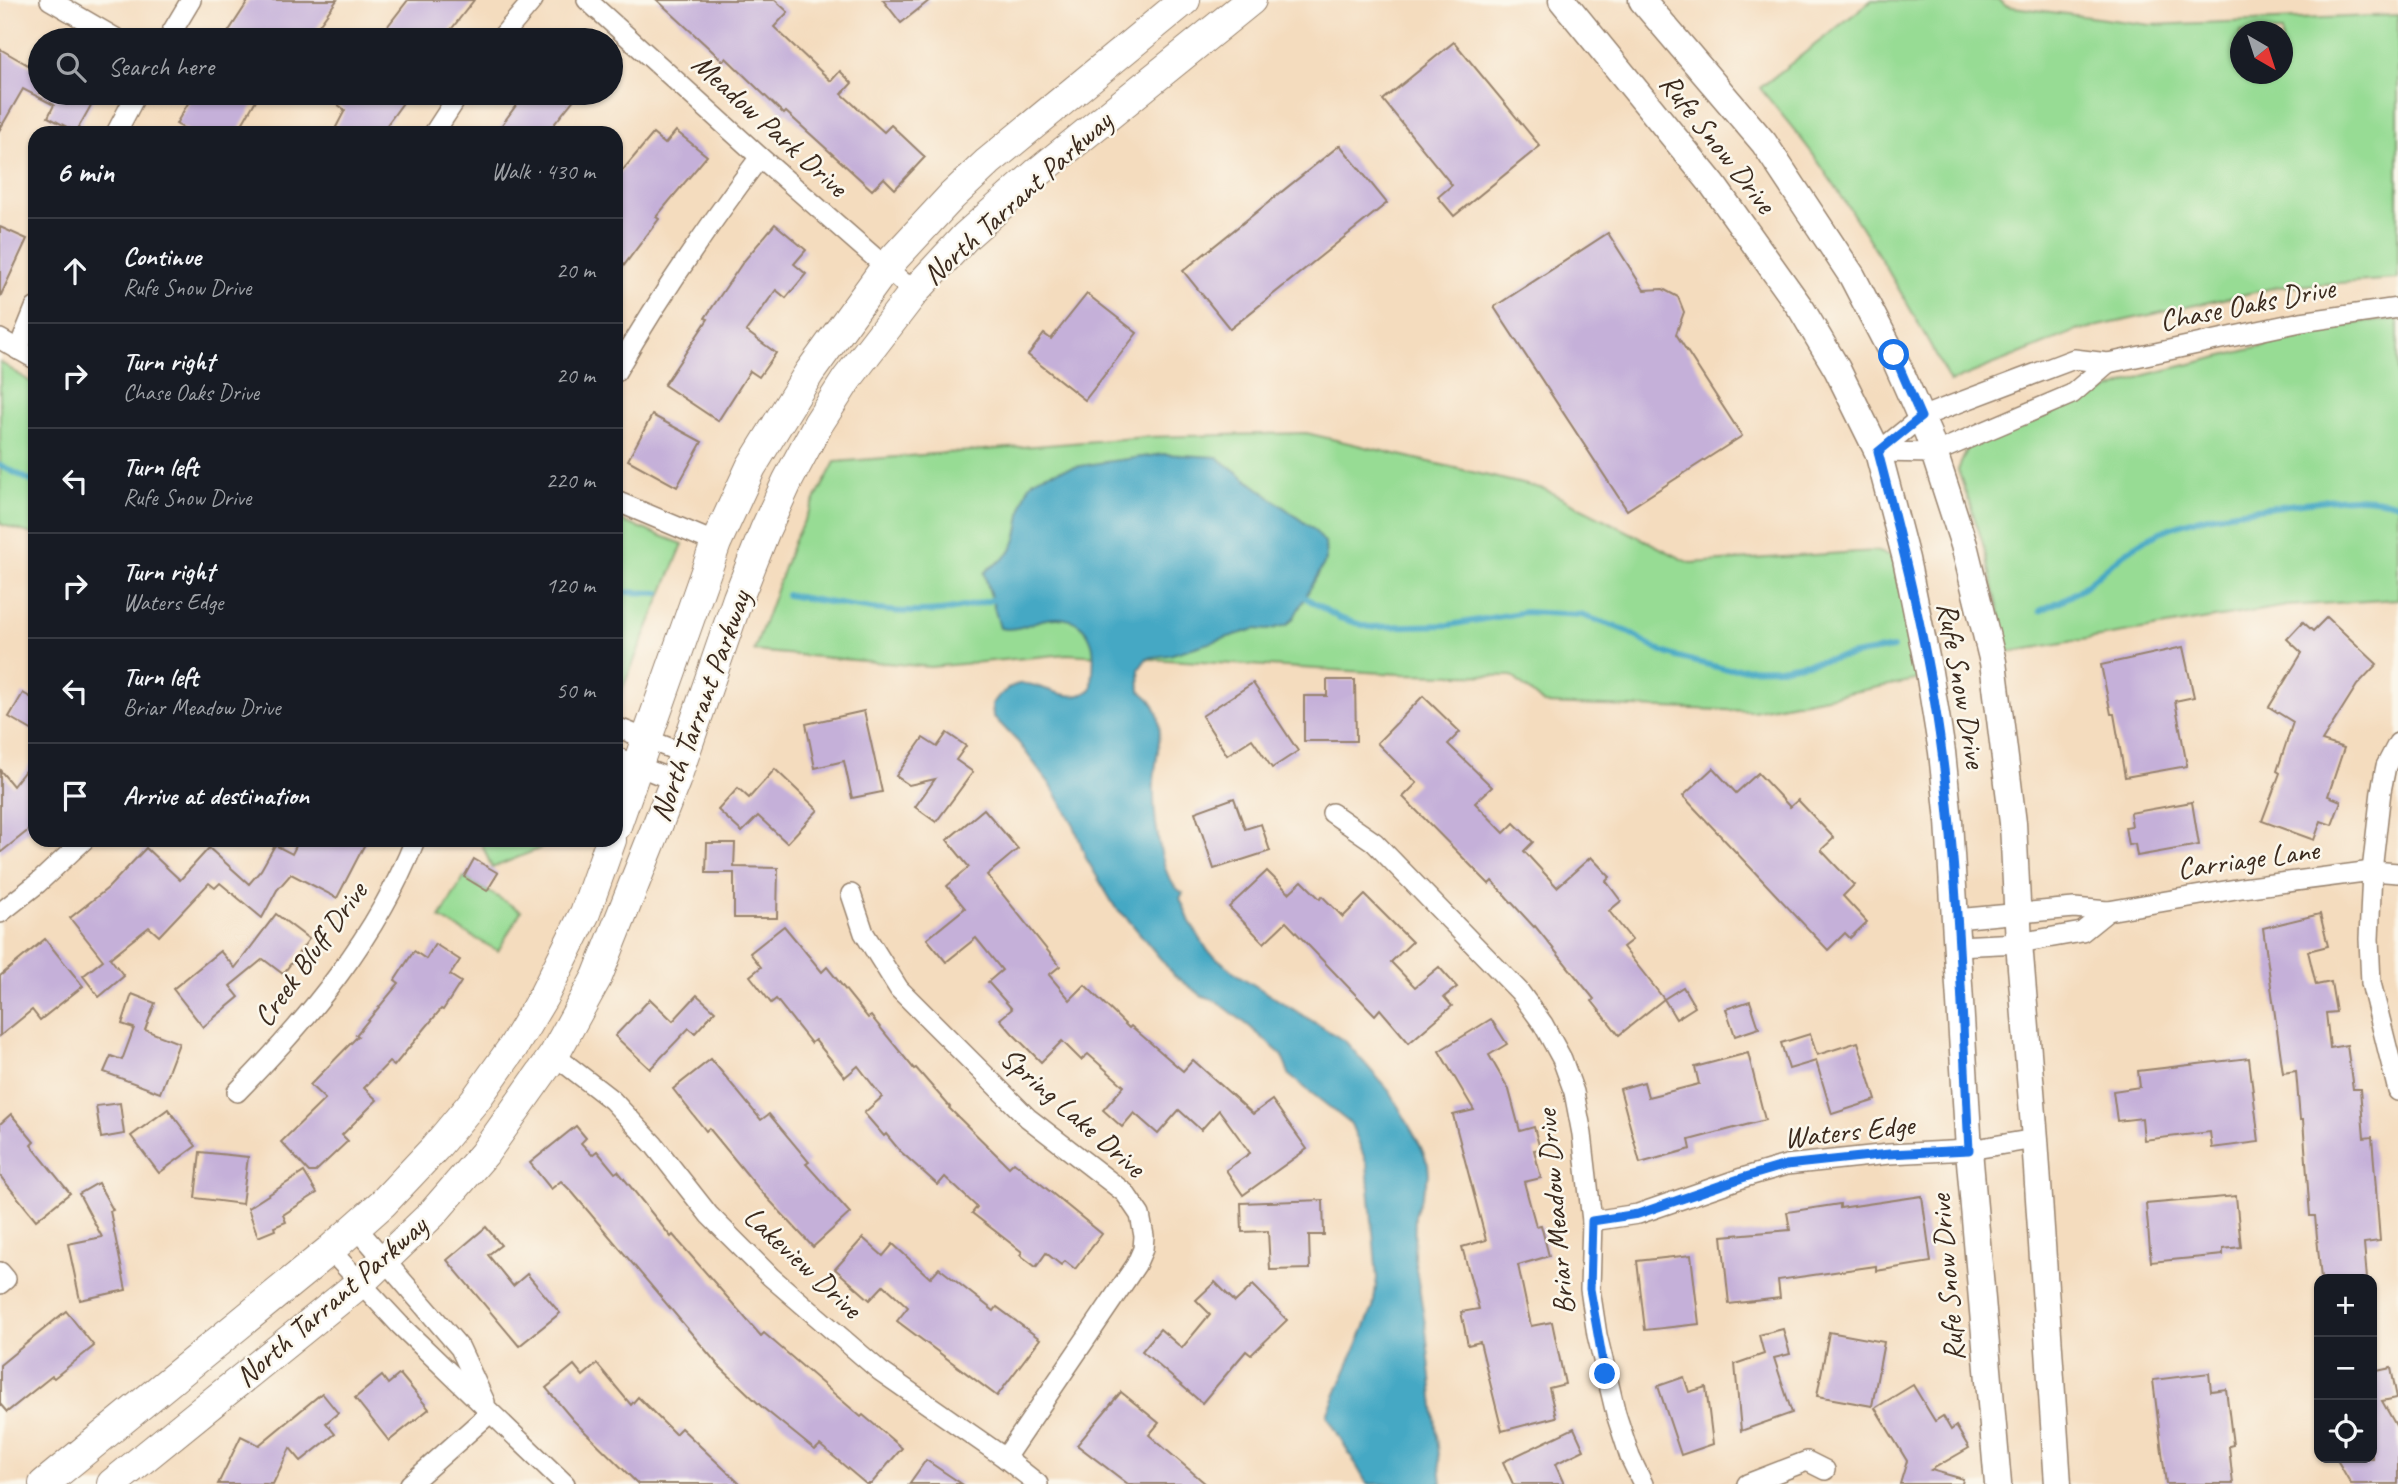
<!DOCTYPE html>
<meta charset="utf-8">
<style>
body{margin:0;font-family:Caveat,sans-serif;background:#20242c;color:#f1f3f6}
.controls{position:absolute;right:21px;bottom:21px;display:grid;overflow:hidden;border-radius:14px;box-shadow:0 2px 5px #0004}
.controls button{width:63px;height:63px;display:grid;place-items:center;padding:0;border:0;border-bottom:2px solid #363941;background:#171b24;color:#f1f3f6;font:35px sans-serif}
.compass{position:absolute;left:2230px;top:21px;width:63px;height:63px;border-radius:50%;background:#171b24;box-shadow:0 2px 5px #0004;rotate:141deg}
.stop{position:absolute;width:21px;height:21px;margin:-16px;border:5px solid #1a73e8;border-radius:50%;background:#fff}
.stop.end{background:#1a73e8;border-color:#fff;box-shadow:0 2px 7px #0008}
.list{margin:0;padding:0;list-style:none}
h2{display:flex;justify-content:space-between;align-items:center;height:91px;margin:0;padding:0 28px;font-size:30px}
h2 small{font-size:23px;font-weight:400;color:#9ea1a6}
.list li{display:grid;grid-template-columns:46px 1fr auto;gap:21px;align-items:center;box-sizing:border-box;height:105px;padding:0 28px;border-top:2px solid #363941}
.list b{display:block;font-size:26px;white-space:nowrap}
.list p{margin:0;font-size:23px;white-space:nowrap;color:#9ea1a6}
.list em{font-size:23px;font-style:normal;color:#9ea1a6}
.icon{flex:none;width:38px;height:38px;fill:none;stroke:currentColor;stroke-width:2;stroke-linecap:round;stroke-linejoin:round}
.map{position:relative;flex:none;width:2398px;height:1484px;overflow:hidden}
.search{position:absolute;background:#171b24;box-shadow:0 2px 5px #0004;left:28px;top:28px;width:595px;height:77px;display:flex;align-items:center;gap:18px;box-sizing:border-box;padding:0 24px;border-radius:38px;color:#9ea1a6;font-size:26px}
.panel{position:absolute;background:#171b24;box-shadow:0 2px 5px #0004;left:28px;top:126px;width:595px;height:721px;border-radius:21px}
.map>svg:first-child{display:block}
</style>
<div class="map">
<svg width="2398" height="1484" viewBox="0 0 2398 1484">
<rect width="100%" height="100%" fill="#fbf7ec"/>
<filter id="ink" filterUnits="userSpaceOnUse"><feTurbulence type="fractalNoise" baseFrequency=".0143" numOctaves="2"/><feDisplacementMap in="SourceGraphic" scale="14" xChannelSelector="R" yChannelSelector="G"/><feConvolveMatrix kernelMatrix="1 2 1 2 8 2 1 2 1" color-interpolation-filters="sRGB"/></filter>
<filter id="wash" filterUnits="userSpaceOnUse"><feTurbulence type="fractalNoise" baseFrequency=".00686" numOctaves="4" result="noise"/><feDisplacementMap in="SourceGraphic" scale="28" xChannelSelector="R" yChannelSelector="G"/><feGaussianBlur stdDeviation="1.57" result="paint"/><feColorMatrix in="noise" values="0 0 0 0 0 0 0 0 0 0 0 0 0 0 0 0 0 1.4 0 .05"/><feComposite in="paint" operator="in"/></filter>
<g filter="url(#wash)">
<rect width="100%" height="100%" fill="#f4dcbe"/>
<g fill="#97dc94" stroke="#698359" stroke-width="2" fill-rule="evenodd">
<path d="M1872,0H1998L2006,6L2151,25L2398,15V279L2278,287L2076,331L1950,382C1910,305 1866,231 1817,160C1800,135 1779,112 1760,88ZM2240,32H2282V74H2240Z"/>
<path d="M2398,319V599L2287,606L2009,652L1982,540L1958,470L1968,447L2146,375L2366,321Z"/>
<path d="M0,362L35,385V535L0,524Z"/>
<path d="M1306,433L1544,489L1690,563L1875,551L1893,556L1921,679L1753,711L1544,704L1512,676L1400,674L1067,654L930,667L754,651L794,540L835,462L1146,437Z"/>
<path d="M616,519L683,544L616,704Z"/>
<path d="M480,840H555L556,842L492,868Z"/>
<path d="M464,877L521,911L498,951L440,918Z"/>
</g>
<path fill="#45a8c4" stroke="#406971" stroke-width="2" d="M1163,454L1217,457L1314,530L1325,543L1326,560L1293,619L1287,625L1268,630L1255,629L1169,655L1147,658L1139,669L1140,691C1148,697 1154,702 1157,712C1164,733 1155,760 1154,782C1153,808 1156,832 1162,857C1166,872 1170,885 1183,893L1180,898L1190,922L1208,951L1238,975L1346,1042L1390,1092L1420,1145L1428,1164L1429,1175L1415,1215L1414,1257L1426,1330L1442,1484H1367L1327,1415L1373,1308L1377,1278L1367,1164L1351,1124L1290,1076L1281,1054L1249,1026L1218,1002L1201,995L1174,975L1127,918L1115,907L1086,858L1074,825L1050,784L1018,742L993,716L992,704C999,696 1008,686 1019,684C1038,680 1073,709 1092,688C1092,674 1096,657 1092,644C1084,618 1061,614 1038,621C1025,626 1014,631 1000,628L984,573C991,565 1003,562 1009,553C1024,533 1017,502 1032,482C1043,467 1140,458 1163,454Z"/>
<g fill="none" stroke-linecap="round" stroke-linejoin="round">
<g stroke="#45a8c4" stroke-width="6">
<path d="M0,465L35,483"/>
<path d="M616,592L659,593"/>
<path d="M787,595C837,603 889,616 940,611C960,609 980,603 999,598"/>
<path d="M1301,595L1339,618L1369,627L1449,625L1525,612L1581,615L1625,630L1658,650L1677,657L1725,669L1779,668L1893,648"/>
<path d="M2040,611C2053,604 2070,598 2082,588C2104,572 2122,552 2146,539C2186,516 2236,512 2281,506C2320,501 2359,492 2398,504"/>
</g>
</g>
<g id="blocks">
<g fill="#c5b0d9">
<path d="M249,0H337L308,40H223Z"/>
<path d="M408,0H474L450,31L463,40H377Z"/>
<path d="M657,0H775L788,12L774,27L831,81L840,71L852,83L842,94L884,132L891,125L925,157L895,189L884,178L872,190L786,112L784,114L726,58L723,61Z"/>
<path d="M883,0H930L901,23Z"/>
<path d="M1454,42L1540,146L1454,216L1438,197L1452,185L1383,100Z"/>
<path d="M0,49L40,72V93H98L76,132L48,117L54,105L23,89L0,129Z"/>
<path d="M194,93H260L237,133H192L176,124Z"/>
<path d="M322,93H410L381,133H333L345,110Z"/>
<path d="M525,93H579L547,133H496Z"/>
<path d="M676,131L707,156L656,217L659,219L616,276V178L653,134L665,144Z"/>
<path d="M1340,145L1387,203L1230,329L1183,271Z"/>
<path d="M775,224L806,250L794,264L806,274L786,298L776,290L746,331L776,353L759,377L750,371L718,421L664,385L708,319L705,318L743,262Z"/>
<path d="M0,227L27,239L0,297Z"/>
<path d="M1608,233L1644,290L1663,289L1678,297L1684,312L1676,334L1742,436L1627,510L1494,307Z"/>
<path d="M1087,294L1137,333L1085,400L1028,355L1044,334L1051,339Z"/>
<path d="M652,415L702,442L677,487L628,460Z"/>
<path d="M2327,617L2377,664L2357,685L2322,741L2344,748L2328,796L2341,801L2332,825L2321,821L2314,840L2262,821L2280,773L2277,771L2293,722L2269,707L2302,653L2287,639L2303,622L2313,631Z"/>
<path d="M2183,647L2194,697L2175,701L2187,766L2125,777L2114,714H2111L2101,665Z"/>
<path d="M1327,680H1355L1356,741H1304V696H1327Z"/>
<path d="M1253,683L1298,751L1272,768L1252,739L1227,755L1202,716Z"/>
<path d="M23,693L35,700V732L9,717Z"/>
<path d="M1423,696L1460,732L1448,744L1492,787L1475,803L1504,833L1514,823L1533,842L1524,851L1557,887L1591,857L1610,877L1606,881L1621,901L1609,911L1632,940L1623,947L1664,999L1683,987L1695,1007L1676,1019L1664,999L1619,1035L1592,1001L1594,999L1535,926L1534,927L1492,881L1489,884L1403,797L1417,783L1377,743Z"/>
<path d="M864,711L882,792L852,798L844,761L815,768L806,724Z"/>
<path d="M947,733L966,746L956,760L973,772L936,822L915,807L935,779L909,785L896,776L923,738L937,747Z"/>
<path d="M35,758V825L0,853V770L13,786Z"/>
<path d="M1713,768L1736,793L1758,773L1790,807L1798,800L1834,838L1821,850L1854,885L1843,896L1867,922L1850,938L1845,933L1828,950L1683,796Z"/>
<path d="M775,769L818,810L787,843L758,816L742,832L718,810L738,788L749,798Z"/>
<path d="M1234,798L1245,829L1261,824L1270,851L1214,869L1195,812Z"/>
<path d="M2192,802L2199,845L2137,856L2135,844L2128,845L2125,827L2132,826L2130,813Z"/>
<path d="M984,809L1018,849L987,875L1060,966L1049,975L1070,1000L1085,985L1129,1028L1131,1026L1183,1071L1193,1060L1253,1114L1272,1100L1307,1149L1243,1195L1226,1170L1250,1153L1219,1110L1201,1130L1179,1110L1158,1134L1134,1113L1122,1127L1103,1110L1124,1086L1088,1054L1081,1060L1062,1041L1041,1062L1012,1033L1000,1019L1012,1009L988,982L1002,970L976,938L946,962L927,939L965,908L947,886L969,867L947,840Z"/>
<path d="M299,840H367L337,898L291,874L277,890L262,918L220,883L215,888L209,883L159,936L149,927L110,958L124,976L99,997L83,976L103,960L70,918L108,888L146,848L180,880L209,848L249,884L261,870L275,845L292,854Z"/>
<path d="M707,843H735L734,867L778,868L777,918H734V873H706Z"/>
<path d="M474,859L498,873L487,891L464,877Z"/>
<path d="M1267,871L1289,893L1302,881L1320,899L1322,896L1343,917L1365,895L1412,942L1391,962L1415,987L1439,967L1457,987L1444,997L1452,1006L1409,1043L1380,1009L1375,1015L1286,922L1264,943L1229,907Z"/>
<path d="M276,914L309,939L283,974L263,959L230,986L239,997L203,1027L173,989L220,951L235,968Z"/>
<path d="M2320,914L2328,946L2308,951L2316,985L2331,982L2336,1012L2326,1013L2330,1048L2347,1045L2353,1089H2360L2364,1138L2372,1137L2380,1241L2364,1243L2367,1279H2321L2315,1216H2310L2303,1120H2300L2296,1071L2283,1073L2263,928Z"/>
<path d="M784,926L822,972L827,967L868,1018L871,1016L914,1069L916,1068L950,1107L949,1108L1009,1167L1014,1162L1102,1234L1075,1269L1065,1261L1061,1265L1046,1253L1036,1267L1020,1255L1022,1252L972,1213L977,1207L945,1177L938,1185L900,1151L886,1134L884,1136L864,1113L882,1097L858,1066L845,1077L815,1040L811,1043L776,999L771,1003L750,976L761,967L750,953Z"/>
<path d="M45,939L83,986L40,1020L32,1010L0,1036V976Z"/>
<path d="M435,944L460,960L450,975L461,982L443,1010L441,1009L394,1066L389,1062L364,1088L377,1100L342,1135L348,1141L315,1172H309L281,1142L325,1099L310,1085L358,1036L356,1035L399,983L395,980L414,951L426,959Z"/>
<path d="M132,994L155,1003L145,1030L179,1043L160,1093L104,1072L111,1056L122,1060L134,1028L122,1024Z"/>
<path d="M697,995L715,1011L695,1033L689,1028L650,1069L615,1036L650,999L673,1021Z"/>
<path d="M1750,1001L1759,1028L1735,1036L1726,1009Z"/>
<path d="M1491,1019L1507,1044L1489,1055L1509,1090L1520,1131L1534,1127L1540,1149L1534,1150L1541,1178L1524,1182L1536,1226L1541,1225L1549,1256L1518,1265L1531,1326L1552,1322L1565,1384L1549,1388L1556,1417L1502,1431L1480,1342L1468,1345L1461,1312L1479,1309L1462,1247L1486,1240L1453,1115L1474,1110L1439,1051Z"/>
<path d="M1810,1034L1817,1055L1858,1042L1876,1100L1832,1114L1816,1061L1789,1069L1781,1043Z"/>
<path d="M1748,1053L1765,1120L1689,1140L1691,1149L1640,1163L1620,1089L1644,1082L1648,1097L1699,1084L1695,1067Z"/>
<path d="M2249,1058L2259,1142L2212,1148L2210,1132L2144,1140L2142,1118L2117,1121L2113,1091L2140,1087L2138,1071Z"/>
<path d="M711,1059L761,1120L769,1114L809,1162L806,1164L850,1213L813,1247L759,1189L709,1128L706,1131L673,1089Z"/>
<path d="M120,1103L124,1134L101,1138L96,1106Z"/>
<path d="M168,1109L196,1146L159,1173L131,1136Z"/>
<path d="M11,1114L34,1142L31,1145L70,1193L36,1220L0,1176V1124Z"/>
<path d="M576,1126L586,1138L581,1143L592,1155L597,1151L615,1173L618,1171L671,1237L673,1235L761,1336L764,1333L861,1417L863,1415L902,1448L871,1484H866L820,1445L815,1450L762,1407L719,1366L572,1192L561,1181L551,1189L530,1163Z"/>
<path d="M200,1152L248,1157L242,1204L195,1198Z"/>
<path d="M304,1172L317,1193L283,1215L286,1222L274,1227L275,1230L258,1237L248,1208Z"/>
<path d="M98,1183L113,1210L110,1211L126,1290L80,1300L68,1244L102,1237L79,1194Z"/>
<path d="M1922,1196L1931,1262L1876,1271V1266L1778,1280L1780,1298L1729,1304L1722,1236L1790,1230L1787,1212L1840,1204V1208Z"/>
<path d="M2236,1196L2241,1247L2223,1249V1255L2151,1262L2146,1204Z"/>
<path d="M1323,1200L1324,1235H1309L1310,1269L1270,1270L1268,1231L1242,1232L1241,1203Z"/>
<path d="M486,1227L501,1245L488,1255L513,1286L527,1274L560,1313L519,1346L447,1260Z"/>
<path d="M863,1238L883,1256L893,1244L930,1278L939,1268L994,1311L997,1307L1040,1339L997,1396L897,1321L908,1307L884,1285L870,1300L835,1269Z"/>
<path d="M1691,1255L1699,1324L1645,1330L1637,1261Z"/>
<path d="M1215,1282L1235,1302L1253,1285L1287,1320L1251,1355L1246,1351L1202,1403L1142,1351L1160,1329L1182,1348L1210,1314L1196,1300Z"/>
<path d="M66,1311L94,1346L54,1378L52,1376L7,1412L0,1404V1365Z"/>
<path d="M1783,1329L1790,1354L1774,1358L1792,1413L1741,1431L1735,1364L1764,1354L1759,1335Z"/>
<path d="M1829,1332L1884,1342L1872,1406L1817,1396Z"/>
<path d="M597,1364L631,1405L638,1397L675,1434L681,1428L740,1484H638L573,1420L546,1388L574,1365L583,1376Z"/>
<path d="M2391,1368L2397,1398L2382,1401L2398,1429V1484H2351L2336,1458H2372V1372Z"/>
<path d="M2209,1373L2211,1391L2226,1389L2233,1445L2229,1446L2233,1484H2166L2153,1380Z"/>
<path d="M400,1374L429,1409L389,1441L355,1398L382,1376L388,1384Z"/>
<path d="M1684,1377L1689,1392L1706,1387L1713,1444L1681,1455L1658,1386Z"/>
<path d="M1913,1385L1935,1421L1943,1416L1951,1430L1956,1426L1969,1448L1931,1470L1963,1479L1962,1484H1900L1907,1461L1875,1408Z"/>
<path d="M1121,1392L1159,1423L1149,1435L1206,1484H1128L1077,1445Z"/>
<path d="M322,1393L338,1413L326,1423L335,1434L301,1461L290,1448L273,1484H218L241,1436L259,1445Z"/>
<path d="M1574,1428L1584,1450L1555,1464L1564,1484H1513L1503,1462Z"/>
<path d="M926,1460L962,1484H909Z"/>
</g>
</g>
</g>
<g filter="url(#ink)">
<use href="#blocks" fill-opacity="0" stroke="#98836e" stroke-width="2"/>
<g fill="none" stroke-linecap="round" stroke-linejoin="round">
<g stroke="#98836e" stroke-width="22">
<g id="street">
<path d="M50,0L119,40"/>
<path d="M587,0L760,157L914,292"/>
<path d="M167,40L191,0"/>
<path d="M499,40L533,0"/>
<path d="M116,133L137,93"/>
<path d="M434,133L460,93"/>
<path d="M0,339L35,359"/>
<path d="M18,350L35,308"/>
<path d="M616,372C659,297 708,226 760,157"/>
<path d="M1878,452L1921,417L2074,359L2108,363L2301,322L2398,308"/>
<path d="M1878,452L1934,453L2072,394L2108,363"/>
<path d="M616,501L716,543"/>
<path d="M616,727L685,754"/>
<path d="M2398,743L2386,766L2381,791L2372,871L2369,939L2371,983L2398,1091"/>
<path d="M616,757L675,781"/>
<path d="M1332,813L1374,842L1519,991L1543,1024L1562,1059L1574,1092L1582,1134L1592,1221L1590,1289L1597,1335L1616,1414L1630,1457L1643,1484"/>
<path d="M851,894L864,933L899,989L1028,1118L1125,1193L1140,1215L1144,1236L1143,1249L1136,1265L1005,1458"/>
<path d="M0,913L38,883L84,840"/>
<path d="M1956,919L2074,908L2108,911L2242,888L2372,871L2398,873"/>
<path d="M1957,946L2019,943L2082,932L2108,911"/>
<path d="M554,1055L612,1100L654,1145L709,1215L771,1277L880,1371L1005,1458L1038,1484"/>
<path d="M237,1092C309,1018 377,937 415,840"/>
<path d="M1592,1221L1638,1214L1742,1178L1786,1165L1889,1154L1969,1150L2035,1139"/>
<path d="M356,1227L460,1348L485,1402"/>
<path d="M330,1250L400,1325L565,1484"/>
<path d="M0,1272L6,1279L0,1284"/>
<path d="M410,1484L490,1413"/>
<path d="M1747,1484L1807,1461L1825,1470"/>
</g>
</g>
<g stroke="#98836e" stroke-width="29">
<g id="secondary">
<path d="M1562,0L1713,185L1802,310L1837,369L1878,452L1906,559L1929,672L1942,752L1949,821L1969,1150L1998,1484"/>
<path d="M1642,0L1764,143L1852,276L1893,355L1928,434L1964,545L1993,662L2013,823L2019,943L2035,1139L2058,1484"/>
</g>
</g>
<g stroke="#98836e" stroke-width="32">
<g id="primary">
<path d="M616,826L716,543L751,467L809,373L886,267L952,196L988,162L1185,0"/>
<path d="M44,1484L330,1250L383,1203L435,1148L476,1099L513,1047L543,997L585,913L611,840"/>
<path d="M112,1484L360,1283L432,1214L484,1154L554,1055L597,977L675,781L738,598L765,530L788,480L818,424L847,379L914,292L966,236L1036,174L1251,0"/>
</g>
</g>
<use href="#street" stroke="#fff" stroke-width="19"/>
<use href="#secondary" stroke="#fff" stroke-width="26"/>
<use href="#primary" stroke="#fff" stroke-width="30"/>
</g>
</g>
<g fill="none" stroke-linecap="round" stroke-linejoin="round" filter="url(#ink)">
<path stroke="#1a73e8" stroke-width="9" d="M1605,1374L1590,1289L1592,1221L1638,1214L1742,1178L1786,1165L1889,1154L1969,1150C1962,1018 1959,884 1942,753C1929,651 1904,551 1878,452L1921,417L1894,355"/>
</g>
<g text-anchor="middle" stroke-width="5" stroke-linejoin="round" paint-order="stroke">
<g font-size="30" fill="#3b2a1e" stroke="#fbf7ec">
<text transform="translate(770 125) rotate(42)" y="10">Meadow Park Drive</text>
<text transform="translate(1718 143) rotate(52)" y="10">Rufe Snow Drive</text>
<text transform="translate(1017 198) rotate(-42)" y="10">North Tarrant Parkway</text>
<text transform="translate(2247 304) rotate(-11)" y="10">Chase Oaks Drive</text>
<text transform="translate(1962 685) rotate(80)" y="10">Rufe Snow Drive</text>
<text transform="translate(700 706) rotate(-70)" y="10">North Tarrant Parkway</text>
<text transform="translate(2248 859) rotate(-8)" y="10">Carriage Lane</text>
<text transform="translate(310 954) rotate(-54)" y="10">Creek Bluff Drive</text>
<text transform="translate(1073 1112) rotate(41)" y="10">Spring Lake Drive</text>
<text transform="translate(1849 1131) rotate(-6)" y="10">Waters Edge</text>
<text transform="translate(1555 1212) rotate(-95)" y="10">Briar Meadow Drive</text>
<text transform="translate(803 1262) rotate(43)" y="10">Lakeview Drive</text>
<text transform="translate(1947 1278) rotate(-95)" y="10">Rufe Snow Drive</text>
<text transform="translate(331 1301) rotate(-41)" y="10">North Tarrant Parkway</text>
</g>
</g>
</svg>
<div class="controls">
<button>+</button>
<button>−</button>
<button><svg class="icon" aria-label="locate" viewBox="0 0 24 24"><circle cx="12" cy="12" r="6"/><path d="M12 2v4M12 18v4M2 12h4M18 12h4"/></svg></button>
</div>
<svg class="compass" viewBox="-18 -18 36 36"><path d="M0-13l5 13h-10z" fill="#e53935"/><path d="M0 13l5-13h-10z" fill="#9ea1a6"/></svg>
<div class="stop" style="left:1894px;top:355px"></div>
<div class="stop end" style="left:1605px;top:1374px"></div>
<div class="search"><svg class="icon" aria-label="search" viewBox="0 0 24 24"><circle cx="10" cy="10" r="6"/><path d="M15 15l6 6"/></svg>Search here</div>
<section class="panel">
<h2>6 min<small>Walk · 430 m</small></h2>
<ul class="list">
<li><svg class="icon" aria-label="ahead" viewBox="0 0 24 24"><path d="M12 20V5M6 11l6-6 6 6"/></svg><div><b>Continue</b><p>Rufe Snow Drive</p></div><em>20 m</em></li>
<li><svg class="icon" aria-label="right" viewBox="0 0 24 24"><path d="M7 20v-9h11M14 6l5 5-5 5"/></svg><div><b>Turn right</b><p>Chase Oaks Drive</p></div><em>20 m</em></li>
<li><svg class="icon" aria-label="left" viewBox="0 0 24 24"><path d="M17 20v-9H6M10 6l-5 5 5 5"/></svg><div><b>Turn left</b><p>Rufe Snow Drive</p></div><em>220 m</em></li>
<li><svg class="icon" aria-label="right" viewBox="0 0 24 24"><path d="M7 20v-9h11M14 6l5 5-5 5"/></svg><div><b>Turn right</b><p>Waters Edge</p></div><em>120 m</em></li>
<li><svg class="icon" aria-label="left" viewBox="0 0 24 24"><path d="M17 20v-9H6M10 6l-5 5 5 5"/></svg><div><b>Turn left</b><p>Briar Meadow Drive</p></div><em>50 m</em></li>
<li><svg class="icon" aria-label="arrive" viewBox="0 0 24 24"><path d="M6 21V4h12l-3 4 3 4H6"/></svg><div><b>Arrive at destination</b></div></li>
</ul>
</section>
</div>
